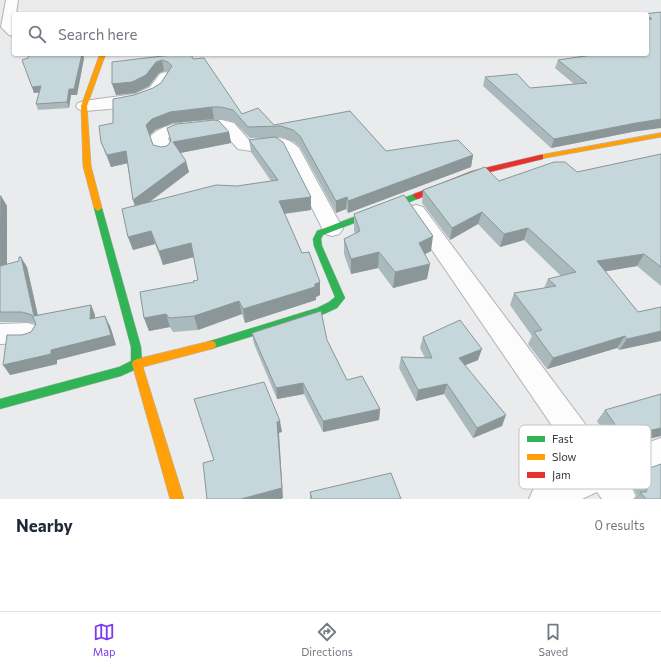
<!DOCTYPE html>
<style>
body{margin:0;font-family:Commissioner,sans-serif;background:#f2f2f3;color:#1f2937}
.list{margin:0;padding:0;list-style:none}
h2{display:flex;justify-content:space-between;align-items:center;height:52px;margin:0;padding:0 16px;font-size:17px}
h2 small{font-size:13px;font-weight:400;color:#747a83}
.icon{flex:none;width:22px;height:22px;fill:none;stroke:currentColor;stroke-width:2;stroke-linecap:round;stroke-linejoin:round}
.map{position:relative;flex:none;width:661px;height:499px;overflow:hidden}
.search{position:absolute;background:#fff;box-shadow:0 1px 3px #0004;left:12px;right:12px;top:12px;height:44px;display:flex;align-items:center;gap:10px;box-sizing:border-box;padding:0 14px;border-radius:4px;color:#747a83;font-size:15px}
.sheet{height:112px;background:#fff}
nav{display:flex;justify-content:space-around;align-items:center;box-sizing:border-box;height:56px;border-top:1px solid #e0e1e3;background:#fff;font-size:11px;color:#747a83}
nav a{display:grid;justify-items:center;gap:2px}
nav .on{color:#7c3aed}
.map>svg:first-child{display:block}
</style>
<div class="map">
<svg width="661" height="499" viewBox="0 0 661 499">
<rect width="100%" height="100%" fill="#e9ebed"/>
<g fill="none" stroke-linecap="round" stroke-linejoin="round">
<g stroke="#b1b2b4" stroke-width="2">
<g id="street">
<path d="M6,0H18L16,14H14V36L9,35L1,27Z"/>
<path d="M165,72L170,74L173,77C169,82 166,88 162,93C147,108 105,109 84,111L78,109L76,106L78,103L84,101L135,94L150,87L160,74Z"/>
<path d="M222,120L234,123L249,140C270,140 282,132 299,148L343,229L339,234L332,236L325,234L285,154L276,148L251,151L238,149L222,131L216,130L179,134L168,138L173,152L170,156L164,157L158,156L150,137C162,121 203,120 222,120Z"/>
<path d="M416,205L423,207L609,456L661,438V468L627,480L632,488L637,499H602L597,492L582,499H529L534,488L581,468L406,212L409,207Z"/>
<path d="M28,323L37,326L41,333L37,340L28,343L0,344V324Z"/>
</g>
</g>
<g stroke="#b1b2b4" stroke-width="1">
<g id="fast">
<path d="M417,193L421,196L420,198L323,235L321,239L322,246L345,298L337,308L324,314L211,349L207,348L206,345L207,342L317,308L329,302L335,297L314,246L313,239L317,231Z"/>
<path d="M98,205L102,208L141,347L142,364L141,367L121,376L0,409V399L119,367L131,361V347L94,208Z"/>
</g>
</g>
<g stroke="#b1b2b4" stroke-width="1">
<g id="slow">
<path d="M98,54H104L105,56L87,106L91,166L102,208L98,211L94,208L83,166L81,106L99,56Z"/>
<path d="M661,133V137L540,159L536,157L540,155Z"/>
<path d="M211,341L215,342L216,345L215,348L143,367L184,499H170L132,364L133,361L137,359Z"/>
</g>
</g>
<g stroke="#b1b2b4" stroke-width="1">
<path id="jam" d="M540,155H543V159L478,175L420,198L417,199L413,196L414,194L472,171Z"/>
</g>
<use href="#street" fill="#fcfcfc" fill-rule="evenodd"/>
<use href="#fast" fill="#30b455" fill-rule="evenodd"/>
<use href="#slow" fill="#ff9f0a" fill-rule="evenodd"/>
<use href="#jam" fill="#e5322d" fill-rule="evenodd"/>
</g>
<g fill="#aab9bc" fill-rule="evenodd">
<path d="M661,12L632,132L551,148L483,86L485,77L530,88L574,84L555,68L558,60L647,54V14H643Z"/>
<path d="M84,58L77,95H71L69,108L38,110L36,104L39,92L34,93L32,87Z"/>
<path d="M193,59L242,114L274,125L350,111L386,151L473,155L471,167L348,213L346,209L336,213L300,147L294,142L281,137H275L311,197V210L285,214L302,253L320,282V295L316,297V300L245,323L242,314L198,330L173,332L170,327L149,331L144,318L198,280L194,257L163,265L155,244L133,250L128,237L135,206L133,200L127,163L111,167L105,153L101,142L113,123L134,95L153,88L161,83L168,72L164,71L159,73L149,86L135,93L116,95L112,62ZM214,119H222L234,122L250,138H266L249,140L251,152L271,181L237,186L150,202L189,172L180,153L231,143L229,132L167,128L171,142L167,146L161,147L153,145L150,135L155,130L173,123Z"/>
<path d="M661,154V286L637,266L605,271L638,312L661,307L619,350L617,348L547,369L528,344L532,336L510,305L514,293L544,288L548,279L561,276L524,240L500,247L478,224L450,240L422,203L423,190L577,172Z"/>
<path d="M0,196H1L7,206V264L27,267L38,315L91,305L95,315V318L110,326L116,345L57,360V364L10,375L22,335L31,332L36,324L28,322H0Z"/>
<path d="M354,214L431,251L425,254L427,279L393,288L378,268L351,274L344,254V239L355,234L354,230Z"/>
<path d="M252,333L327,340L347,380L380,409L379,420L323,432L304,394L277,399L254,344Z"/>
<path d="M423,337L478,360L465,365L502,426L473,438L444,394L416,401L399,368L401,357L425,358L420,348Z"/>
<path d="M661,394V436L614,447L597,421L605,410Z"/>
<path d="M638,472L661,499H633L637,495L629,481Z"/>
<path d="M310,492L401,499H310Z"/>
</g>
<g fill="#8b9699">
<path d="M82,54H83L84,58L77,95H71L69,108L67,102L69,89Z"/>
<path d="M162,60L164,71L159,73L149,86L135,93L116,95L112,84Z"/>
<path d="M41,86L44,92L34,93L32,87Z"/>
<path d="M212,107L214,119L173,123L155,130L149,136L146,125L152,119L170,112Z"/>
<path d="M661,119V128L632,132L551,148L554,139L636,123Z"/>
<path d="M229,132L231,143L175,154L173,142Z"/>
<path d="M126,151L129,163L111,167L107,155Z"/>
<path d="M473,155L471,167L348,213V201Z"/>
<path d="M186,161L189,172L137,211L133,200Z"/>
<path d="M1,196L7,206V276L0,266Z"/>
<path d="M311,197V210L280,214L279,201Z"/>
<path d="M347,197L346,209L336,213V201Z"/>
<path d="M482,212L478,224L450,240L452,228Z"/>
<path d="M528,228L524,240L500,247L504,234Z"/>
<path d="M151,231L155,244L133,250L128,237Z"/>
<path d="M433,236L431,251L417,258L419,243Z"/>
<path d="M191,243L194,257L163,265L159,251Z"/>
<path d="M379,252L378,268L351,274V259Z"/>
<path d="M644,254L637,266L591,274L597,261Z"/>
<path d="M21,257L27,267L40,326L34,316Z"/>
<path d="M430,264L427,279L393,288L395,272Z"/>
<path d="M320,282V295L316,297V300L245,323L243,309Z"/>
<path d="M239,301L242,314L198,330L194,316Z"/>
<path d="M91,305L95,315L94,329L90,319Z"/>
<path d="M166,314L170,327L149,331L144,318Z"/>
<path d="M105,316L110,326L116,345L57,360V364L10,375L3,365L51,350Z"/>
<path d="M661,331V341L619,350L627,339Z"/>
<path d="M625,336L617,348L547,369L553,358Z"/>
<path d="M482,349L478,360L456,369L459,358Z"/>
<path d="M303,383L304,394L277,399L276,388Z"/>
<path d="M447,384L444,394L416,401L418,390Z"/>
<path d="M380,409L379,420L323,432V421Z"/>
<path d="M506,415L502,426L473,438L477,428Z"/>
<path d="M280,421L282,432L279,433L283,498L281,499H241L277,422Z"/>
<path d="M661,428V436L614,447L623,436Z"/>
</g>
<g fill="#c6d7db" stroke="#8b9699">
<path d="M661,12V119L636,123L554,139L485,77L517,74L530,88L587,83L558,60L599,54H647V19H652L647,16V14H643Z"/>
<path d="M29,54H82L74,89H69L67,102L36,104L41,86L32,87L22,60L28,58Z"/>
<path d="M179,54H191L193,59L204,58L242,114L258,108L274,125L350,111L386,151L458,140L473,155L348,201L347,197L336,201L300,136L293,130L281,126L248,127L233,110L221,107H212L170,112L152,119L146,125L153,145L161,147L167,146L171,141L167,128L177,124L214,120L219,121L229,132L173,142L186,161L133,200L126,151L107,155L101,142L99,126L113,123V99L134,95L153,88L161,83L172,66L168,62L162,60L156,62L146,75L132,82L112,84V62Z"/>
<path d="M275,137L283,142L311,197L279,201L302,253L309,252L320,282L315,284V287L243,309L239,301L194,316L169,318L166,314L144,318L140,292L194,282L193,281L198,280L191,243L159,251L151,231L128,237L122,209L216,185L237,186L278,180L249,140Z"/>
<path d="M661,154V267L644,254L597,261L638,312L661,307V331L627,339L625,336L553,358L534,332L542,330L514,293L556,286L548,279L576,272L528,228L504,234L482,212L452,228L423,190L485,167L499,181L554,162H565L577,172Z"/>
<path d="M404,195L433,236L419,243L430,264L395,272L379,252L351,259L344,239L360,231L354,214Z"/>
<path d="M0,196H1L0,266L19,261V257H21L34,316L91,305L90,319L105,316L111,335L51,350V354L3,365L7,335H22L31,332L36,324L32,315L22,312H0Z"/>
<path d="M321,311L327,340L347,380L362,376L380,409L323,421L303,383L276,388L252,333Z"/>
<path d="M460,320L482,349L459,358L506,415L477,428L447,384L418,390L401,357L432,358L423,337Z"/>
<path d="M264,382L280,421L277,422L282,488L241,499H207L203,463L214,460L194,399Z"/>
<path d="M661,394V428L623,436L605,410Z"/>
<path d="M661,464V499H646L640,492H646L647,490L638,472Z"/>
<path d="M391,473L401,499H312L310,492Z"/>
</g>
<rect x="519" y="425" width="132" height="64" rx="6" fill="#fff" stroke="#c3c3c4" stroke-width="1"/>
<rect x="527" y="436" width="18" height="6" fill="#30b455"/>
<rect x="527" y="454" width="18" height="6" fill="#ff9f0a"/>
<rect x="527" y="472" width="18" height="6" fill="#e5322d"/>
<g font-size="11" fill="#373839">
<text x="552" y="443">Fast</text>
<text x="552" y="461">Slow</text>
<text x="552" y="479">Jam</text>
</g>
</svg>
<div class="search"><svg class="icon" aria-label="search" viewBox="0 0 24 24"><circle cx="10" cy="10" r="6"/><path d="M15 15l6 6"/></svg>Search here</div>
</div>
<section class="sheet">
<h2>Nearby<small>0 results</small></h2>
<ul class="list">
</ul>
</section>
<nav>
<a class="on"><svg class="icon" aria-label="map" viewBox="0 0 24 24"><path d="M3 6l6-2 6 2 6-2v14l-6 2-6-2-6 2zM9 4v14M15 6v14"/></svg>Map</a>
<a><svg class="icon" aria-label="directions" viewBox="0 0 24 24"><path d="M12 3l9 9-9 9-9-9zM9 14v-3h6M13 9l2 2-2 2"/></svg>Directions</a>
<a><svg class="icon" aria-label="saved" viewBox="0 0 24 24"><path d="M7 4h10v16l-5-4-5 4z"/></svg>Saved</a>
</nav>
